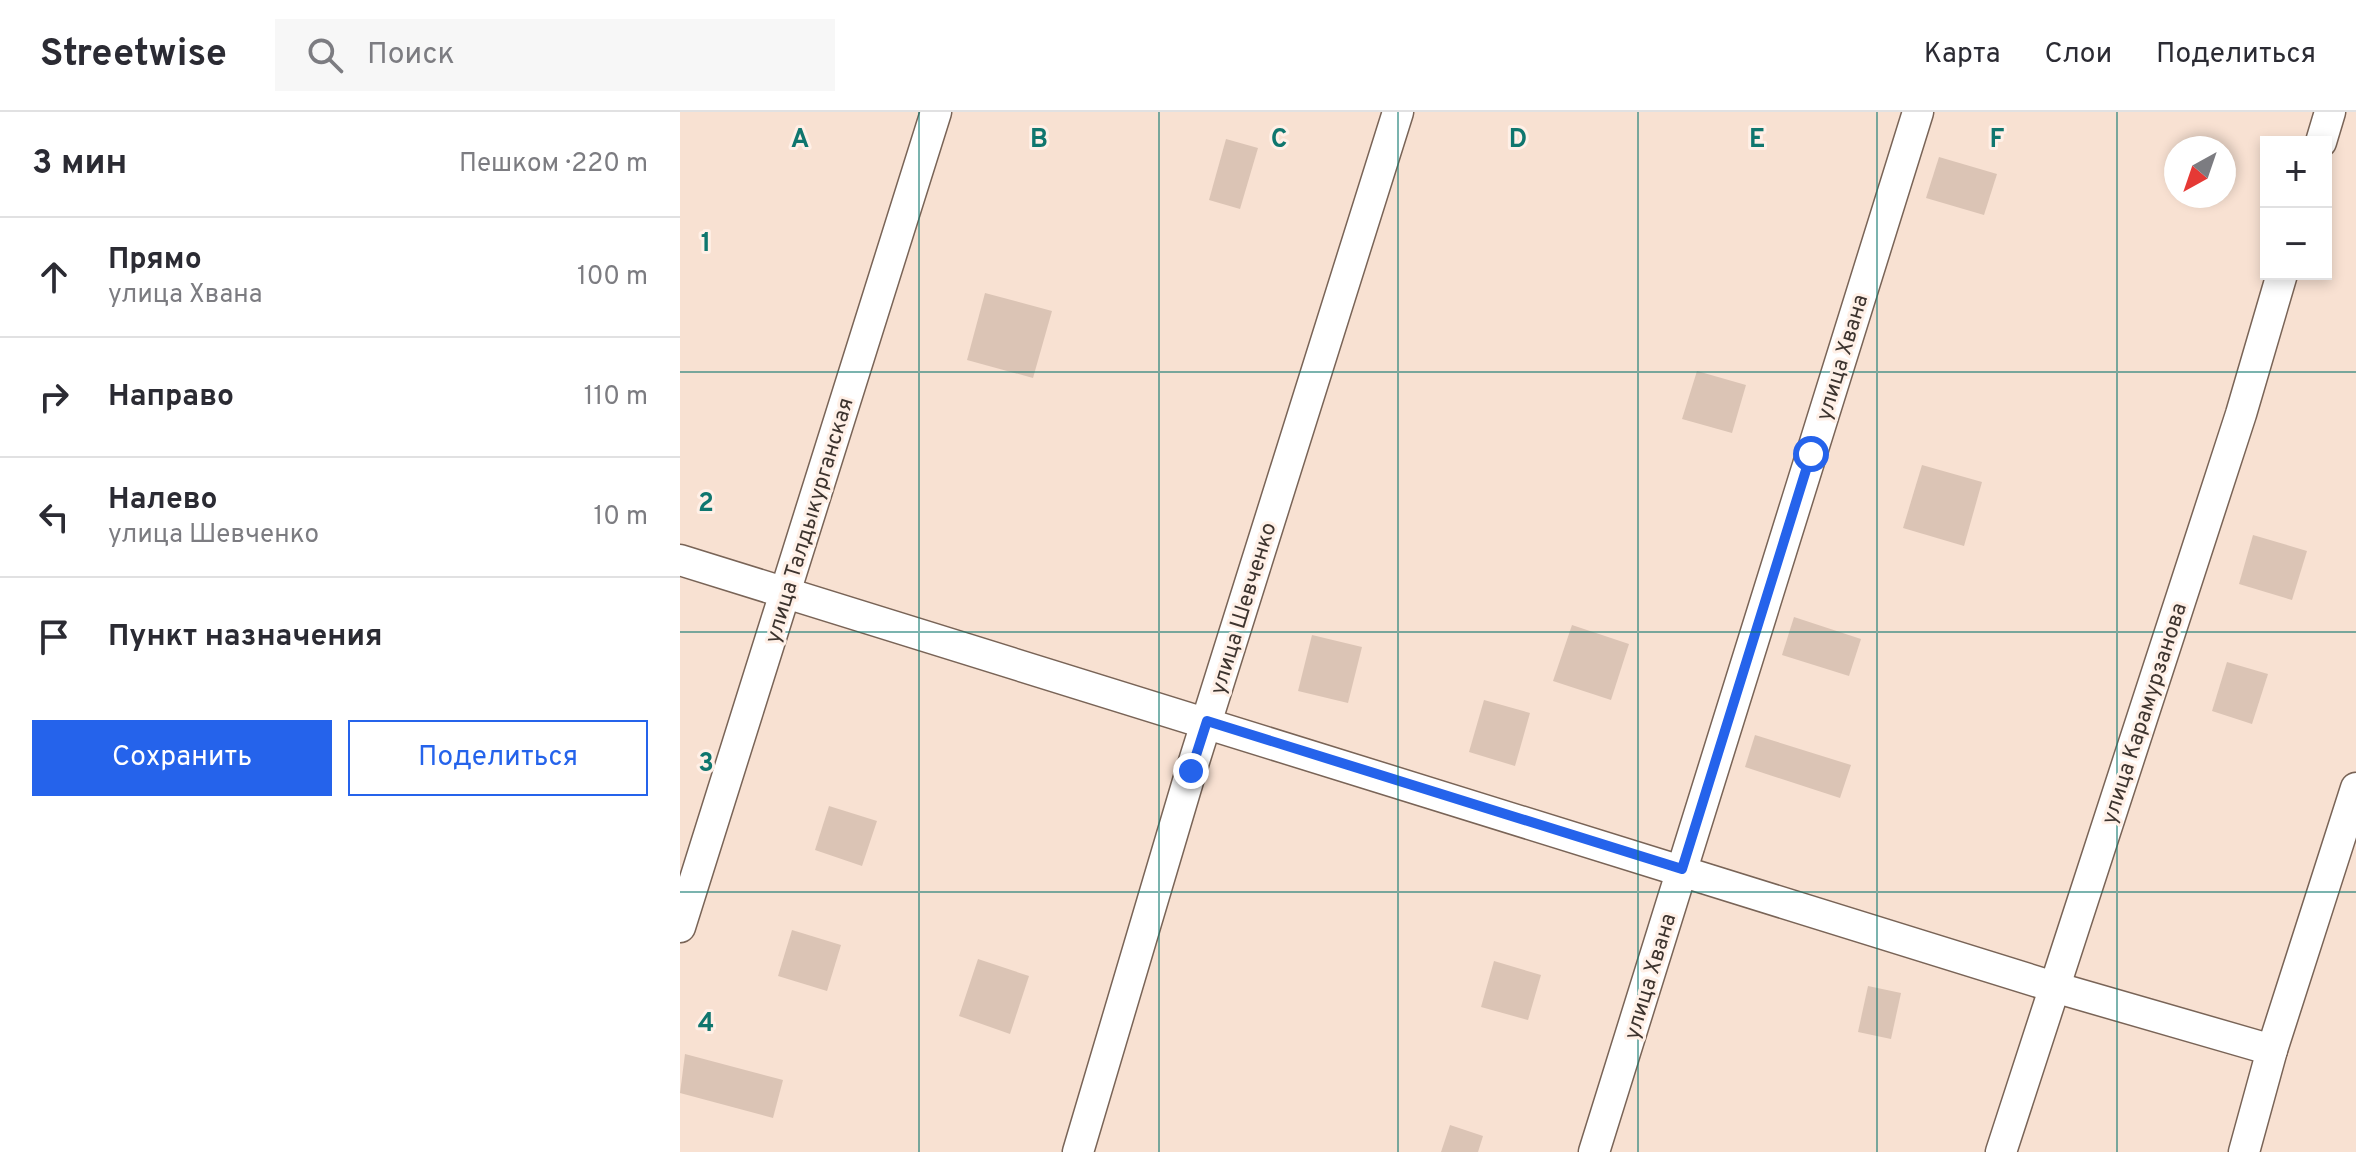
<!DOCTYPE html>
<html lang="ru">
<meta charset="utf-8">
<style>
body{margin:0;font-family:Overpass,sans-serif;background:#f7f7f7;color:#2b2b33}
.controls{position:absolute;right:24px;top:24px;display:grid;overflow:hidden;border-radius:0px;box-shadow:0 4px 12px #0003}
.controls button{width:72px;height:72px;display:grid;place-items:center;padding:0;border:0;border-bottom:2px solid #e1e1e2;background:#fff;color:#2b2b33;font:40px sans-serif}
.compass{position:absolute;left:1484px;top:24px;width:72px;height:72px;border-radius:50%;background:#fff;box-shadow:0 4px 12px #0003;rotate:220deg}
.stop{position:absolute;width:24px;height:24px;margin:-18px;border:6px solid #2563eb;border-radius:50%;background:#fff}
.stop.end{background:#2563eb;border-color:#fff;box-shadow:0 2px 8px #0008}
.list{margin:0;padding:0;list-style:none}
h2{display:flex;justify-content:space-between;align-items:center;height:104px;margin:0;padding:0 32px;font-size:34px}
h2 small{font-size:26px;font-weight:400;color:#7c7c81}
.list li{display:grid;grid-template-columns:52px 1fr auto;gap:24px;align-items:center;box-sizing:border-box;height:120px;padding:0 32px;border-top:2px solid #e1e1e2}
.list b{display:block;font-size:30px;white-space:nowrap}
.list p{margin:0;font-size:26px;white-space:nowrap;color:#7c7c81}
.list em{font-size:26px;font-style:normal;color:#7c7c81}
.actions{display:flex;gap:16px;padding:24px 32px}
.actions a{flex:1;padding:18px 0;border:2px solid #2563eb;border-radius:0px;text-align:center;font-size:28px;color:#2563eb}
.actions .main{background:#2563eb;color:#fff}
.icon{flex:none;width:44px;height:44px;fill:none;stroke:currentColor;stroke-width:2;stroke-linecap:round;stroke-linejoin:round}
.map{position:relative;flex:none;width:1676px;height:1040px;overflow:hidden}
header{display:flex;align-items:center;gap:48px;box-sizing:border-box;height:112px;padding:0 40px;background:#fff;border-bottom:2px solid #e1e1e2}
header strong{font-size:38px}
nav{display:flex;gap:44px;margin-inline-start:auto;font-size:28px}
.search{width:560px;height:72px;background:#f7f7f7;display:flex;align-items:center;gap:20px;box-sizing:border-box;padding:0 28px;border-radius:0px;color:#7c7c81;font-size:30px}
main{display:flex}
aside{flex:1;background:#fff}
.map>svg:first-child{display:block}
</style>
<header>
<strong>Streetwise</strong>
<div class="search"><svg class="icon" aria-label="search" viewBox="0 0 24 24"><circle cx="10" cy="10" r="6"/><path d="M15 15l6 6"/></svg>Поиск</div>
<nav><a>Карта</a><a>Слои</a><a>Поделиться</a></nav>
</header>
<main>
<aside>
<h2>3 мин<small>Пешком · 220 m</small></h2>
<ul class="list">
<li><svg class="icon" aria-label="ahead" viewBox="0 0 24 24"><path d="M12 20V5M6 11l6-6 6 6"/></svg><div><b>Прямо</b><p>улица Хвана</p></div><em>100 m</em></li>
<li><svg class="icon" aria-label="right" viewBox="0 0 24 24"><path d="M7 20v-9h11M14 6l5 5-5 5"/></svg><div><b>Направо</b></div><em>110 m</em></li>
<li><svg class="icon" aria-label="left" viewBox="0 0 24 24"><path d="M17 20v-9H6M10 6l-5 5 5 5"/></svg><div><b>Налево</b><p>улица Шевченко</p></div><em>10 m</em></li>
<li><svg class="icon" aria-label="arrive" viewBox="0 0 24 24"><path d="M6 21V4h12l-3 4 3 4H6"/></svg><div><b>Пункт назначения</b></div></li>
</ul>
<div class="actions"><a class="main">Сохранить</a><a>Поделиться</a></div>
</aside>
<div class="map">
<svg width="1676" height="1040" viewBox="0 0 1676 1040">
<rect width="100%" height="100%" fill="#f8e1d2"/>
<g fill="#dbc4b5">
<path d="M546,27L578,36L560,97L529,88Z"/>
<path d="M1259,45L1317,62L1304,103L1246,86Z"/>
<path d="M305,181L372,199L353,266L287,248Z"/>
<path d="M1017,259L1066,273L1052,321L1002,307Z"/>
<path d="M1242,353L1302,370L1284,434L1223,416Z"/>
<path d="M1573,423L1627,439L1612,488L1559,472Z"/>
<path d="M1114,505L1181,527L1169,564L1102,543Z"/>
<path d="M892,513L949,532L931,588L873,569Z"/>
<path d="M632,523L682,535L668,591L618,579Z"/>
<path d="M1547,550L1588,562L1572,612L1532,599Z"/>
<path d="M804,588L850,601L835,654L789,640Z"/>
<path d="M1075,623L1171,653L1160,686L1065,655Z"/>
<path d="M149,694L197,709L182,754L135,738Z"/>
<path d="M112,818L161,833L147,879L98,864Z"/>
<path d="M298,847L349,864L330,922L279,904Z"/>
<path d="M814,849L861,863L848,908L801,895Z"/>
<path d="M1188,874L1221,881L1211,927L1178,920Z"/>
<path d="M5,942L103,968L93,1006L0,981Z"/>
<path d="M770,1013L803,1024L798,1040H761Z"/>
</g>
<g fill="none" stroke-linecap="round" stroke-linejoin="round">
<g stroke="#796457" stroke-width="33">
<g id="minor">
<path d="M1641,30L1650,0"/>
<path d="M0,448L1374,875L1592,938"/>
<path d="M0,815L256,0"/>
<path d="M398,1040L511,659L718,0"/>
<path d="M914,1040L1238,0"/>
<path d="M1321,1040L1561,302L1602,162"/>
<path d="M1564,1040L1592,938L1676,676"/>
</g>
</g>
<use href="#minor" stroke="#fff" stroke-width="30"/>
</g>
<g fill="none" stroke-linecap="round" stroke-linejoin="round">
<path stroke="#2563eb" stroke-width="10" d="M511,659L527,609L1002,757L1131,342"/>
</g>
<path fill="none" stroke="#0f766e" stroke-width="2" stroke-opacity="0.55" d="M239,0V1040M479,0V1040M718,0V1040M958,0V1040M1197,0V1040M1437,0V1040M0,260H1676M0,520H1676M0,780H1676"/>
<g text-anchor="middle" stroke-width="6" stroke-linejoin="round" paint-order="stroke">
<g font-size="22" fill="#3d342f" stroke="#fff0e7">
<text transform="translate(1161 245) rotate(-73)" y="8">улица Хвана</text>
<text transform="translate(128 408) rotate(-73)" y="8">улица Талдыкурганская</text>
<text transform="translate(562 496) rotate(-73)" y="8">улица Шевченко</text>
<text transform="translate(1463 601) rotate(-72)" y="8">улица Карамурзанова</text>
<text transform="translate(969 864) rotate(-73)" y="8">улица Хвана</text>
</g>
</g>
<g font-size="26" text-anchor="middle" font-weight="bold" fill="#0f766e" stroke="#fff0e7" stroke-width="6" stroke-linejoin="round" paint-order="stroke">
<text x="120" y="35">A</text>
<text x="359" y="35">B</text>
<text x="599" y="35">C</text>
<text x="838" y="35">D</text>
<text x="1077" y="35">E</text>
<text x="1317" y="35">F</text>
<text x="26" y="139">1</text>
<text x="26" y="399">2</text>
<text x="26" y="659">3</text>
<text x="26" y="919">4</text>
</g>
</svg>
<div class="controls">
<button>+</button>
<button>−</button>
</div>
<svg class="compass" viewBox="-18 -18 36 36"><path d="M0-13l5 13h-10z" fill="#e53935"/><path d="M0 13l5-13h-10z" fill="#7c7c81"/></svg>
<div class="stop" style="left:1131px;top:342px"></div>
<div class="stop end" style="left:511px;top:659px"></div>
</div>
</main>
